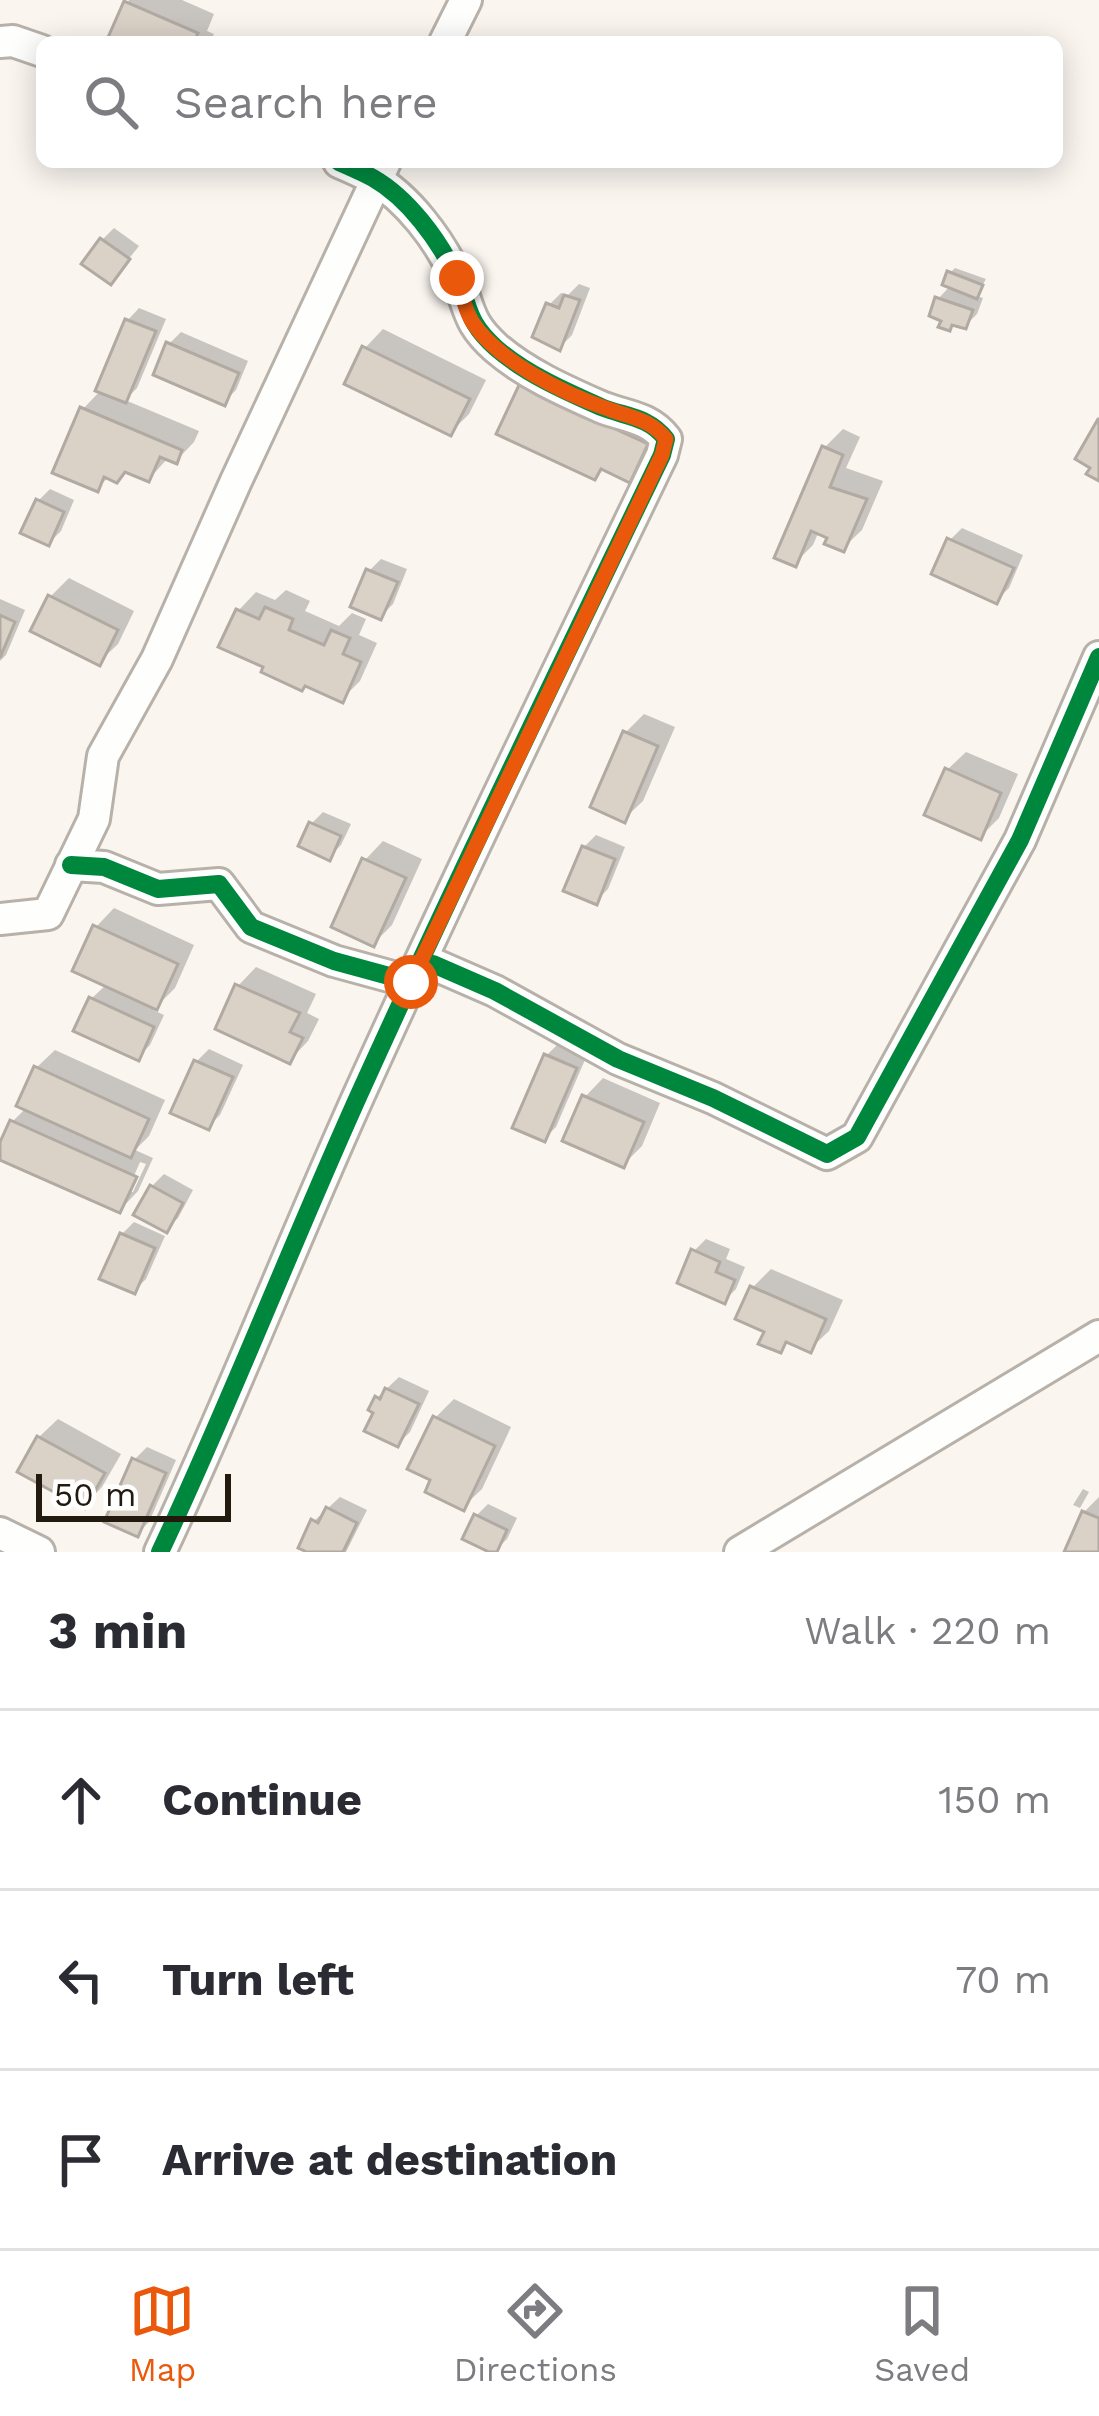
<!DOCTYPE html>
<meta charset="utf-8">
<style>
body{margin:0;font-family:"Work Sans",sans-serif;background:#f2f2f3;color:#2b2b33}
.scale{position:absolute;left:36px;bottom:30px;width:195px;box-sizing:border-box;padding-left:12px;border:6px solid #22190f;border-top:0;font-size:33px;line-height:42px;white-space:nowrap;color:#22190f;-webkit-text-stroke:9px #fff;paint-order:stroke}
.stop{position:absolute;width:36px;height:36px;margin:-27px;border:9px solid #ea580c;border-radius:50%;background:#fff}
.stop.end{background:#ea580c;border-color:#fff;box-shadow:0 3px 12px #0008}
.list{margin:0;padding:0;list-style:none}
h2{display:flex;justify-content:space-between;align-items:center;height:156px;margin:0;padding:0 48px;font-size:51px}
h2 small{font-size:39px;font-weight:400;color:#7c7c81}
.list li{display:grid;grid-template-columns:78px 1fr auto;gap:36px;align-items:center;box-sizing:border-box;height:180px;padding:0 48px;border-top:3px solid #e1e1e2}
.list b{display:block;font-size:45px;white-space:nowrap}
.list em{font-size:39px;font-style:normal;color:#7c7c81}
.icon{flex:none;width:66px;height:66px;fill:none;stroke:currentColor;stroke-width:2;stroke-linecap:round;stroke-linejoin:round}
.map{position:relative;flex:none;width:1099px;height:1552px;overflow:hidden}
.search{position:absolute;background:#fff;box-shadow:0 6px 30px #0003;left:36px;right:36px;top:36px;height:132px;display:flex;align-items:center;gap:30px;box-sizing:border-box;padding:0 42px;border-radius:18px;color:#7c7c81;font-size:45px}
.sheet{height:696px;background:#fff}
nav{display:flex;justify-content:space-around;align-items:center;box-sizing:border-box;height:168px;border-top:3px solid #e1e1e2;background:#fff;font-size:33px;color:#7c7c81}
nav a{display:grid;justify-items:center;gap:6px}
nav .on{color:#ea580c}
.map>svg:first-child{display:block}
</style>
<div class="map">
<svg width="1099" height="1552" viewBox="0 0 1099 1552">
<rect width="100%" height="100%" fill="#faf5ef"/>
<g fill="#0003" fill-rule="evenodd">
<path d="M129,0H182L214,14L207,31L214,34L210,42H109Z"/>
<path d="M114,228L139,246L111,281L102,240Z"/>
<path d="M955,268L986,279L976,296L983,298L977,314L965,326L938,299L951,285L950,273Z"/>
<path d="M579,284L590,288L572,335L560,347L549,305L561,293L568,295Z"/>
<path d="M139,308L166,319L137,388L125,400L199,431L194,442L176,461L168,458L149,479L127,470L110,476L97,488L83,409L101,390L128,320Z"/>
<path d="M383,329L486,380L469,414L450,433L365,348Z"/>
<path d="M181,332L248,361L236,390L224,402L169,344Z"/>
<path d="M540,368L664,425L648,461L629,479L604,467L595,477L522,386Z"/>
<path d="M843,429L860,437L846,468L883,481L862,530L843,548L831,536L819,531L813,545L795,563L824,448Z"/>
<path d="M50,489L74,500L61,531L49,543L38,501Z"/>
<path d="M962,528L1023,555L1009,588L997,600L950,540Z"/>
<path d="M381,559L407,569L393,604L381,616L369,571Z"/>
<path d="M69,578L134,611L118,644L99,662L51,596Z"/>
<path d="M286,590L310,601L305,611L339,626L352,613L366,619L359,635L377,643L360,681L342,699L238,611L256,592L275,600Z"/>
<path d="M0,599L25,610L6,655L0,661Z"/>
<path d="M644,714L675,727L643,801L624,819L626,732Z"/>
<path d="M966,752L1018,774L999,818L981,836L947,770Z"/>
<path d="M323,812L351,824L341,845L329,857L311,824Z"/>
<path d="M596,835L625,847L608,889L596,901L584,847Z"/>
<path d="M383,841L422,859L392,925L374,943L365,860Z"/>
<path d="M114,908L194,945L175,988L153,1010L164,1015L150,1045L138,1057L91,999L107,984L96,927Z"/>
<path d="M256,967L316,994L307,1013L319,1019L308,1041L290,1060L238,986Z"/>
<path d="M559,1043L587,1055L556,1127L544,1139L547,1055Z"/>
<path d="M209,1049L243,1065L220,1115L208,1127L197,1061Z"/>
<path d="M55,1050L165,1100L149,1136L135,1150L153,1158L138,1191L120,1210L0,1157V1149L12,1122L27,1107L36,1068ZM140,1162L146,1164L133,1192H127Z"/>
<path d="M603,1078L660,1103L642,1146L623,1165L585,1097Z"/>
<path d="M164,1174L193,1190L178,1218L166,1229L152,1186Z"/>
<path d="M134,1222L165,1236L146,1279L134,1291L122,1234Z"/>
<path d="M706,1239L730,1249L726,1259L745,1267L736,1289L724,1301L694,1251Z"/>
<path d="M771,1269L843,1300L829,1331L810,1349L790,1340L781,1350L767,1331L753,1287Z"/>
<path d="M399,1377L429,1391L410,1432L398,1444L377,1411V1398Z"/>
<path d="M454,1399L511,1427L482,1489L463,1507L434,1479L435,1418Z"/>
<path d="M58,1419L121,1454L102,1487L84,1506L39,1437Z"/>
<path d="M147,1447L176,1460L149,1522L137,1534L135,1459Z"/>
<path d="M1083,1489L1089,1492L1080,1508L1073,1505Z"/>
<path d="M340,1497L367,1510L346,1552H314V1521Z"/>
<path d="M1099,1497V1550L1067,1552L1084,1512Z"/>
<path d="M488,1504L517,1518L507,1539L495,1551L476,1516Z"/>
</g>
<g fill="#dad1c7" stroke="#b1aaa3" stroke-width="3">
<path d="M124,1L198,33L194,42H106Z"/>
<path d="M100,238L130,259L111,285L81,264Z"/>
<path d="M947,271L983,285L977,299L942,285Z"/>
<path d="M564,295L580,300L560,351L532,337L546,303L559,308Z"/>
<path d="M935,297L973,310L966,329L952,325L950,331L938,327L941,321L929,316Z"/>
<path d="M125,319L156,331L126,403L95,391Z"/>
<path d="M166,342L239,373L225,406L153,375Z"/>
<path d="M362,346L470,399L451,436L344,384Z"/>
<path d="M519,385L648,444L630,483L601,469L595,480L496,434Z"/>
<path d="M80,407L182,450L177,464L160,457L149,482L125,472L117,483L104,477L98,492L52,473Z"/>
<path d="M1098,419H1099V481L1086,474L1090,468L1075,459Z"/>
<path d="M822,446L843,455L830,487L867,499L844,552L824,544L827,538L811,531L796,567L774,558Z"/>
<path d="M36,499L64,512L49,546L20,533Z"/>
<path d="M947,538L1014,568L997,604L931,574Z"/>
<path d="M366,569L398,582L381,620L350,607Z"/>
<path d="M48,595L118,630L100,666L30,631Z"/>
<path d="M265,607L293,619L289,630L324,645L331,630L350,638L343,654L361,662L343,703L305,686L302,691L261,672L263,667L218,647L236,609L259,619Z"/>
<path d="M0,615L15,622L0,658Z"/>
<path d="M623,731L658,746L625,823L590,807Z"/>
<path d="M945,768L1001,793L981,840L924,815Z"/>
<path d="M309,822L341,836L330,861L298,846Z"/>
<path d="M582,846L615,859L597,905L563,891Z"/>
<path d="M362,858L406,878L374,947L331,927Z"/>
<path d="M93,925L178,964L157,1010L72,971Z"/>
<path d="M235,984L300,1013L290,1032L303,1038L290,1064L215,1029Z"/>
<path d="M89,997L154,1027L139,1061L73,1031Z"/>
<path d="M544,1054L577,1068L545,1142L512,1128Z"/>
<path d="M194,1060L233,1077L209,1130L170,1113Z"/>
<path d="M34,1066L149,1119L131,1158L16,1106Z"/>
<path d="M582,1095L644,1122L624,1168L562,1141Z"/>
<path d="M10,1120L137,1177L120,1213L0,1160V1142Z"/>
<path d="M150,1185L183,1203L167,1233L133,1215Z"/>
<path d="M120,1233L155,1248L135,1294L99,1279Z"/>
<path d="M691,1249L720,1262L716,1272L735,1280L725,1304L677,1283Z"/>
<path d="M750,1286L826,1319L811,1353L786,1342L781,1353L758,1344L764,1332L735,1319Z"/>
<path d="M385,1388L419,1404L398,1447L364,1431L373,1413L368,1410L375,1396L380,1399Z"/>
<path d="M433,1416L495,1446L464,1511L425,1492L430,1480L407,1469Z"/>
<path d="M37,1436L105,1473L85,1509L17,1472Z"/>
<path d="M132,1458L166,1473L138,1537L104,1522Z"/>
<path d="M326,1507L357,1523L343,1552H307L298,1548L311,1519L318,1523Z"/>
<path d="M1082,1511L1099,1518V1552H1064Z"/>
<path d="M474,1514L507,1530L497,1552H489L462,1539Z"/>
</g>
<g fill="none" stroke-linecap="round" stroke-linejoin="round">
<g stroke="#b7b1a9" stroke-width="36">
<g id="minor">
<path d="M0,42L13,41L42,51"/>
<path d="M445,42L466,0"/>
<path d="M71,865L104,867L158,889L219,884L251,927L334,961L411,982L433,964L495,991L618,1059L713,1098L827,1154L857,1137L1020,840L1099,657"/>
<path d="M0,919L48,914L94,819L103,756L157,659L236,481L385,162"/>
<path d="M0,1533L39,1552"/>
<path d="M160,1552C232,1399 293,1240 363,1086C459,874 561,665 662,455L666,439C648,416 626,417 601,407C565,391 526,374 496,348C466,321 471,309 456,276C439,240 408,198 373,178C362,172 350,167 339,162"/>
<path d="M740,1552L1099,1336"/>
</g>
</g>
<use href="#minor" stroke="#fefefd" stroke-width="30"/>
<g stroke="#fff" stroke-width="26">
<g id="cycleway">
<path d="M71,865L104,867L158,889L219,884L251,927L334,961L411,982L433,964L495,991L618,1059L713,1098L827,1154L857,1137L1020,840L1099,657"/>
<path d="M160,1552C232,1399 293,1240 363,1086C459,874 561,665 662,455L666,439C648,416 626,417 601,407C565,391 526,374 496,348C466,321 471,309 456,276C439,240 408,198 373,178C362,172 350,167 339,162"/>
</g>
</g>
<use href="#cycleway" stroke="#00873e" stroke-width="18"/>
</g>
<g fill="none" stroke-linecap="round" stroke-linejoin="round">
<path stroke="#ea580c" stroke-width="15" d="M411,982L662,455L666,439C650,419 632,418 608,409C565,394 499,362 473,323C465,311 461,292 457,278"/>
</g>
</svg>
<div class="scale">50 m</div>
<div class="stop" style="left:411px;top:982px"></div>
<div class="stop end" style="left:457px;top:278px"></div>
<div class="search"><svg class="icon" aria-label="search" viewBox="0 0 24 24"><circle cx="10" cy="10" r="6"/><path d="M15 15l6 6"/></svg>Search here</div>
</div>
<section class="sheet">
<h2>3 min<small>Walk · 220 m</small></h2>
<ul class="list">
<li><svg class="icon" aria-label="ahead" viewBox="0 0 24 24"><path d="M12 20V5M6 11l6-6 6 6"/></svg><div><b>Continue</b></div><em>150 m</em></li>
<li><svg class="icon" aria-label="left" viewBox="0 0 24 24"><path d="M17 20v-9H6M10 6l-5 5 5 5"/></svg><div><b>Turn left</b></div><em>70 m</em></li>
<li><svg class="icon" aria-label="arrive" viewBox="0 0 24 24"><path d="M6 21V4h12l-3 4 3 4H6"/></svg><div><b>Arrive at destination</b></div></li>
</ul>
</section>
<nav>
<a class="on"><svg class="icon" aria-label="map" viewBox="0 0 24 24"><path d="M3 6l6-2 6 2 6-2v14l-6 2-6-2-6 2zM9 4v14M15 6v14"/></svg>Map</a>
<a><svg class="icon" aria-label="directions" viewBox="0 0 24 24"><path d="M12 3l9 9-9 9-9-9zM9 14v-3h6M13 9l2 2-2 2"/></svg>Directions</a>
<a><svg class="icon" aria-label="saved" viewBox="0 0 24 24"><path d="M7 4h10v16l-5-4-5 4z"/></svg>Saved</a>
</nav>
